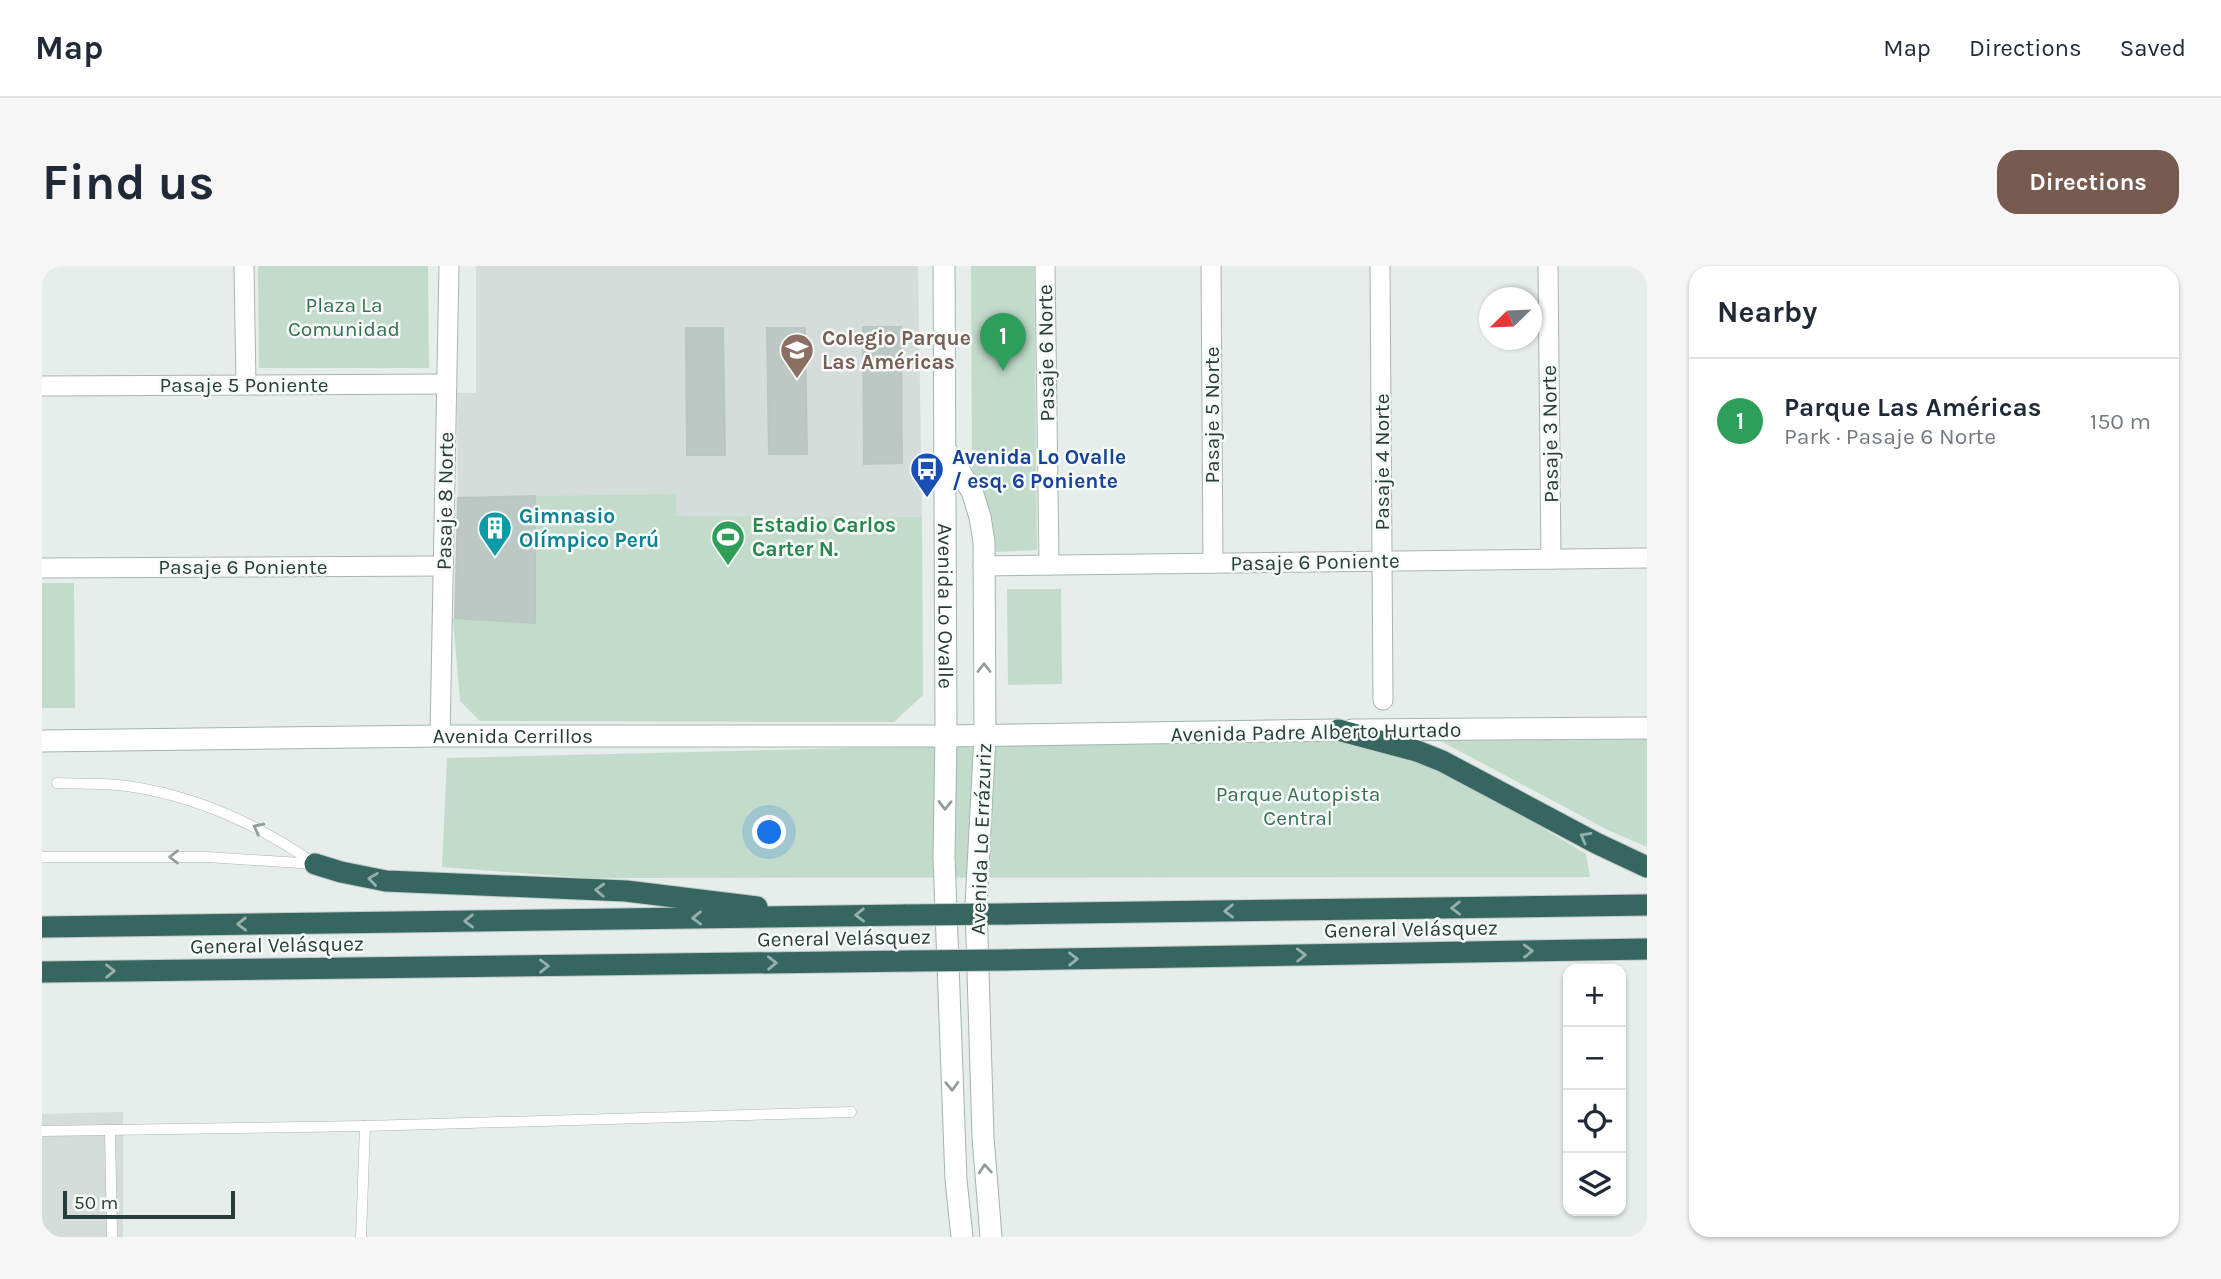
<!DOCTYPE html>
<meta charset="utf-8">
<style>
body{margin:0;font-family:Karla,sans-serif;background:#f6f6f7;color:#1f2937}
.controls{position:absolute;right:21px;bottom:21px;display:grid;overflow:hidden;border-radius:14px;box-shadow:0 2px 5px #0004}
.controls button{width:63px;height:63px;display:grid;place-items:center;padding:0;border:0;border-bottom:2px solid #e0e1e3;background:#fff;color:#1f2937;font:35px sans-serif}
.compass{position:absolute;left:1437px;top:21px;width:63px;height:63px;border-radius:50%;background:#fff;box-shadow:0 2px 5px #0004;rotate:247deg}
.scale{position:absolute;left:21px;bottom:18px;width:172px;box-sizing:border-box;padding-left:7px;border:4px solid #273d39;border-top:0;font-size:19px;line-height:24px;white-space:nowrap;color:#273d39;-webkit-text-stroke:5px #f6faf8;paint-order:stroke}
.you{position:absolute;left:728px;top:567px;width:24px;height:24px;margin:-18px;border:5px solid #fff;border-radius:50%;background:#1a73e8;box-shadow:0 0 0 10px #1a73e833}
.badge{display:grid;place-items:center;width:46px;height:46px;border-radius:50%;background:#775a50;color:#fff;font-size:23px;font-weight:700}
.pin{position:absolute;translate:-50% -58px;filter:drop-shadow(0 2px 4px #0008)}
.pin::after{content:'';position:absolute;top:37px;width:24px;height:21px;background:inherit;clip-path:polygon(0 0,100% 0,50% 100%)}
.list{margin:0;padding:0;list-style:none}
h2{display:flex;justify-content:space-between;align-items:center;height:91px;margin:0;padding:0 28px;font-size:30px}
h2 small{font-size:23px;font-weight:400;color:#747a83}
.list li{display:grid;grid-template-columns:46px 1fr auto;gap:21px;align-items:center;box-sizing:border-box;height:126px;padding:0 28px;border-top:2px solid #e0e1e3}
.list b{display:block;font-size:26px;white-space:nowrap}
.list p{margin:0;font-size:23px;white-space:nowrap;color:#747a83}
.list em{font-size:23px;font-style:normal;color:#747a83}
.icon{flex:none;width:38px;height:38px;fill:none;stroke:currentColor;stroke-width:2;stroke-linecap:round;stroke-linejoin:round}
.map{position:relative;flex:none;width:1605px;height:971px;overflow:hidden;border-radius:21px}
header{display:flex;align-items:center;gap:42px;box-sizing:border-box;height:98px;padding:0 35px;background:#fff;border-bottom:2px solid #e0e1e3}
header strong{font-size:33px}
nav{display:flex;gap:38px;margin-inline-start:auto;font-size:24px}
.intro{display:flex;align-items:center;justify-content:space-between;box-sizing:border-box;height:168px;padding:0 42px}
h1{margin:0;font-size:49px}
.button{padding:18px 32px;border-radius:21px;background:#775a50;color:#fff;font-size:24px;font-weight:700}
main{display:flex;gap:42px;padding:0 42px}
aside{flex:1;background:#fff;border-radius:21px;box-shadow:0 2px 5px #0004}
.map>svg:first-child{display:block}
</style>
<header>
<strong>Map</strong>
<nav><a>Map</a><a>Directions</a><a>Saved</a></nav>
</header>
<div class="intro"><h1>Find us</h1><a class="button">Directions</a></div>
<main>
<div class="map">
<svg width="1605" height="971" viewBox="0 0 1605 971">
<rect width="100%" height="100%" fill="#e6edea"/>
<g fill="#d4ddda">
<path d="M434,0H876L880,251L633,250L634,228L416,232L415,127H434Z"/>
<path d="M81,846V971H0V848Z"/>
</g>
<g fill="#c2dbcb">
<path d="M216,0H386L387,102H217Z"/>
<path d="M929,0H992L995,284L954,286L930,209Z"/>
<path d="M634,228V250L880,251L881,429L852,456L438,455L418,435L411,352L493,357V230Z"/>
<path d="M0,317H32L33,442H0Z"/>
<path d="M965,323H1019L1020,418L966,419Z"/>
<path d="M1258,471L1305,476L1378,494L1429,519L1544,588L1548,611L544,612L400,601L405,492Z"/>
<path d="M1393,472H1605V581L1566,564Z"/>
</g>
<g fill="#bbc8c4" stroke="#b9c6c2" stroke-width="2">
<path d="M821,61H859L860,197L822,198Z"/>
<path d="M644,62H681L683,189H645Z"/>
<path d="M725,62H763L765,188H727Z"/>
<path d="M493,230V357L413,352L416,232Z"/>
</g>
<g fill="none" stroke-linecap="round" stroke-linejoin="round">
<g stroke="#a9b5b1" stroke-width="11">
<g id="service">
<path d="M15,517C38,518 62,517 85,520C155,530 216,558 273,598"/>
<path d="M0,591H165L273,598"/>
<path d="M68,864L70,971"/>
<path d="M0,865L323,860L809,846"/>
<path d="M319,971L323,860"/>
</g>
</g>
<g stroke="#a9b5b1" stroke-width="21">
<g id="minor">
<path d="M202,0L204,119"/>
<path d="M1003,0L1007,299"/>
<path d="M1169,0L1171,297"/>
<path d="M1338,0L1341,434"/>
<path d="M1506,0L1509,293"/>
<path d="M0,120L405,118"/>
<path d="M941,300L1605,292"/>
<path d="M0,302L402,300"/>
<path d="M398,470L407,0"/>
</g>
</g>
<g stroke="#a9b5b1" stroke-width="23">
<path id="tertiary" d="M1310,464L1605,462"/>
</g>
<g stroke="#a2b5b0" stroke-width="23">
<g id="secondary">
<path id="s1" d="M902,0L904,470L902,591L914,914L920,971"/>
<path d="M903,183L930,225L938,251L942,276L943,470L934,639L941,871L949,971"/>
<path id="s2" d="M0,475L398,470H904L1296,464"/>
</g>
</g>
<g stroke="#c3c9c8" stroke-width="23">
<g id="motorway">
<path d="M1296,464L1375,485L1400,495L1554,577L1605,601"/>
<path d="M273,598L299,606L344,615L584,625L715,641"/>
<path d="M964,648L1605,639"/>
<path d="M0,661L864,649"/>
<path d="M963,694L1605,683"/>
<path d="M0,706L869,695"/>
</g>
</g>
<use href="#service" stroke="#fff" stroke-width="10"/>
<use href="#minor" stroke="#fff" stroke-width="19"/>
<use href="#tertiary" stroke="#fff" stroke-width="21"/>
<use href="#secondary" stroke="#fff" stroke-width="21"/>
<use href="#motorway" stroke="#366660" stroke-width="21"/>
<g stroke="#c3c9c8" stroke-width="23" stroke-linecap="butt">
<g id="motorway-bridge">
<path d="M864,649L964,648"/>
<path d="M869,695L963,694"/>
</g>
</g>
<use href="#motorway-bridge" stroke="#366660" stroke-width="21"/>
</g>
<defs><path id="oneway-chevron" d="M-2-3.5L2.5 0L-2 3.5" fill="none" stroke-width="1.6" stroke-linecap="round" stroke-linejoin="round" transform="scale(1.75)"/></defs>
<g stroke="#939e9c">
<use href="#oneway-chevron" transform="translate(942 402) rotate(-90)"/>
<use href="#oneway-chevron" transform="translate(903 539) rotate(91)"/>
<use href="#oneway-chevron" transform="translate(216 562) rotate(-153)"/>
<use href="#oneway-chevron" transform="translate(132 591) rotate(180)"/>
<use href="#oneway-chevron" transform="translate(910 820) rotate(88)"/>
<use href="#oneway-chevron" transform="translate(943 903) rotate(-94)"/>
</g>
<g stroke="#96b0ac">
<use href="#oneway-chevron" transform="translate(1543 571) rotate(-151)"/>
<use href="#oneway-chevron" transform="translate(331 613) rotate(-172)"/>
<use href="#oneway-chevron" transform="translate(558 624) rotate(-178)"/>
<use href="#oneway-chevron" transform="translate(1414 642) rotate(179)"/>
<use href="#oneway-chevron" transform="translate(1187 645) rotate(179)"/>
<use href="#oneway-chevron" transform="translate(818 649) rotate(179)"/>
<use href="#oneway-chevron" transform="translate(655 652) rotate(179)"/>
<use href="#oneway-chevron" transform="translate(427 655) rotate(179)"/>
<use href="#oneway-chevron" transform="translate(200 658) rotate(179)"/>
<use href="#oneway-chevron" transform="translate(1486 685) rotate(-1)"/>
<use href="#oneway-chevron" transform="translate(1259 689) rotate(-1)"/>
<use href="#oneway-chevron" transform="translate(1031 693) rotate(-1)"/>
<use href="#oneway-chevron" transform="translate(730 697) rotate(-1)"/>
<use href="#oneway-chevron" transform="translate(502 700) rotate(-1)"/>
<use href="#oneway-chevron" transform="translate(68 705) rotate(-1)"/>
</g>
<defs>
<g id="school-pin" transform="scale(1.75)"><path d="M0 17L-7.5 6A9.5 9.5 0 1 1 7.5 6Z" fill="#8d6e63" stroke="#f6faf8"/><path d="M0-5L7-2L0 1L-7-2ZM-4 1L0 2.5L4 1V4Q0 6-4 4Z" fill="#fff"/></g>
<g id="bus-pin" transform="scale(1.75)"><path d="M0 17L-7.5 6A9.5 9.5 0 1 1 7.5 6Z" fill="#1a4fb4" stroke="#f6faf8"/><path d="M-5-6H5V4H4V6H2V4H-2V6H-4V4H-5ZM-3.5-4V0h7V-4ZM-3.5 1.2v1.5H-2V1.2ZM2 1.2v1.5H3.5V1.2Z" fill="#fff"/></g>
<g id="building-pin" transform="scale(1.75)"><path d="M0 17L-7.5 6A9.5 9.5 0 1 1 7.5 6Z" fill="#0f9aa8" stroke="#f6faf8"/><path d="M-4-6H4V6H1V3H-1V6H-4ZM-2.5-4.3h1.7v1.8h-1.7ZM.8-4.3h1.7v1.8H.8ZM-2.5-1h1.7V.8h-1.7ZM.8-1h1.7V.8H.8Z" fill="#fff"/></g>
<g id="stadium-pin" transform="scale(1.75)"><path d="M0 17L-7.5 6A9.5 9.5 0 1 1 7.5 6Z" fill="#2e9e5b" stroke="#f6faf8"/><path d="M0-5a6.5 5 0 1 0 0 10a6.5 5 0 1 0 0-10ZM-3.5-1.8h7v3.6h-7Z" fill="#fff"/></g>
</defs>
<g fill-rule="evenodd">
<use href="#school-pin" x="755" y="84"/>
<use href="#bus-pin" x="885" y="203"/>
<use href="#building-pin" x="453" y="262"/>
<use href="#stadium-pin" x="686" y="271"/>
</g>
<g text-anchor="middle" stroke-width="5" stroke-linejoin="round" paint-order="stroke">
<g font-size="21" fill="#357051" stroke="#f6faf8">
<text x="302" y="46">Plaza La<tspan x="302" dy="24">Comunidad</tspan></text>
<text x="1256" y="535">Parque Autopista<tspan x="1256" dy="24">Central</tspan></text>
</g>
<g font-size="21" font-weight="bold" fill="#785e54" stroke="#f6faf8" text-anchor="start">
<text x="780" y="79">Colegio Parque<tspan x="780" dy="24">Las Américas</tspan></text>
</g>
<g font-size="21" fill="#273d39" stroke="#f6faf8">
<text transform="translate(1004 87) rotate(-91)" y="7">Pasaje 6 Norte</text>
<text x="202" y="126">Pasaje 5 Poniente</text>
<text transform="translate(1170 149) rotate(-90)" y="7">Pasaje 5 Norte</text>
<text transform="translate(1508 168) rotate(-91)" y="7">Pasaje 3 Norte</text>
<text transform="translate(1340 196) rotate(-90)" y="7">Pasaje 4 Norte</text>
<text transform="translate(403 235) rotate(-89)" y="7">Pasaje 8 Norte</text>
<text transform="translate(1273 296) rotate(-1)" y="7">Pasaje 6 Poniente</text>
<text x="201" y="308">Pasaje 6 Poniente</text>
<text dy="7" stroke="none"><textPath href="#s1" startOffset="340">Avenida Lo Ovalle</textPath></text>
<text transform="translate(1274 466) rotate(-1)" y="7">Avenida Padre Alberto Hurtado</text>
<text dy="7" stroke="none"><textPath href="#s2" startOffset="471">Avenida Cerrillos</textPath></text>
<text transform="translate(939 573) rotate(-88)" y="7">Avenida Lo Errázuriz</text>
<text transform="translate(1369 663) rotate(-1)" y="7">General Velásquez</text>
<text transform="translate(802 672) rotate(-1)" y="7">General Velásquez</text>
<text transform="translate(235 679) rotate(-1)" y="7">General Velásquez</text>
</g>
<g font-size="21" font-weight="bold" fill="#164399" stroke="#f6faf8" text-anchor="start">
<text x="910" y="198">Avenida Lo Ovalle<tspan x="910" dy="24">/ esq. 6 Poniente</tspan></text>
</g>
<g font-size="21" font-weight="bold" fill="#0d838f" stroke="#f6faf8" text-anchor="start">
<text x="477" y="257">Gimnasio<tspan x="477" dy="24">Olímpico Perú</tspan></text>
</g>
<g font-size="21" font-weight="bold" fill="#27864d" stroke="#f6faf8" text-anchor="start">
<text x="710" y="266">Estadio Carlos<tspan x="710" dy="24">Carter N.</tspan></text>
</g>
</g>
</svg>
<div class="controls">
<button>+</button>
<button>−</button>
<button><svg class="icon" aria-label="locate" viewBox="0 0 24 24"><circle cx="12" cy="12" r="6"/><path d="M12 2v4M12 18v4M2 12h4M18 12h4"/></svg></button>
<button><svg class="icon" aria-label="layers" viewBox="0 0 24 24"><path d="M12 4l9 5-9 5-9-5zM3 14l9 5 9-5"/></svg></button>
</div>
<svg class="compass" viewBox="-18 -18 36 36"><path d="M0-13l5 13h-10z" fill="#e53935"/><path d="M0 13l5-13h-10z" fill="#747a83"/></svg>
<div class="scale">50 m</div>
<div class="you"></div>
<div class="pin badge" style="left:961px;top:105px;background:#2e9e5b">1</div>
</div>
<aside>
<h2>Nearby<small></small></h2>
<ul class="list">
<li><span class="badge" style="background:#2e9e5b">1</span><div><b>Parque Las Américas</b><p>Park · Pasaje 6 Norte</p></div><em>150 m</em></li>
</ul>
</aside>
</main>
